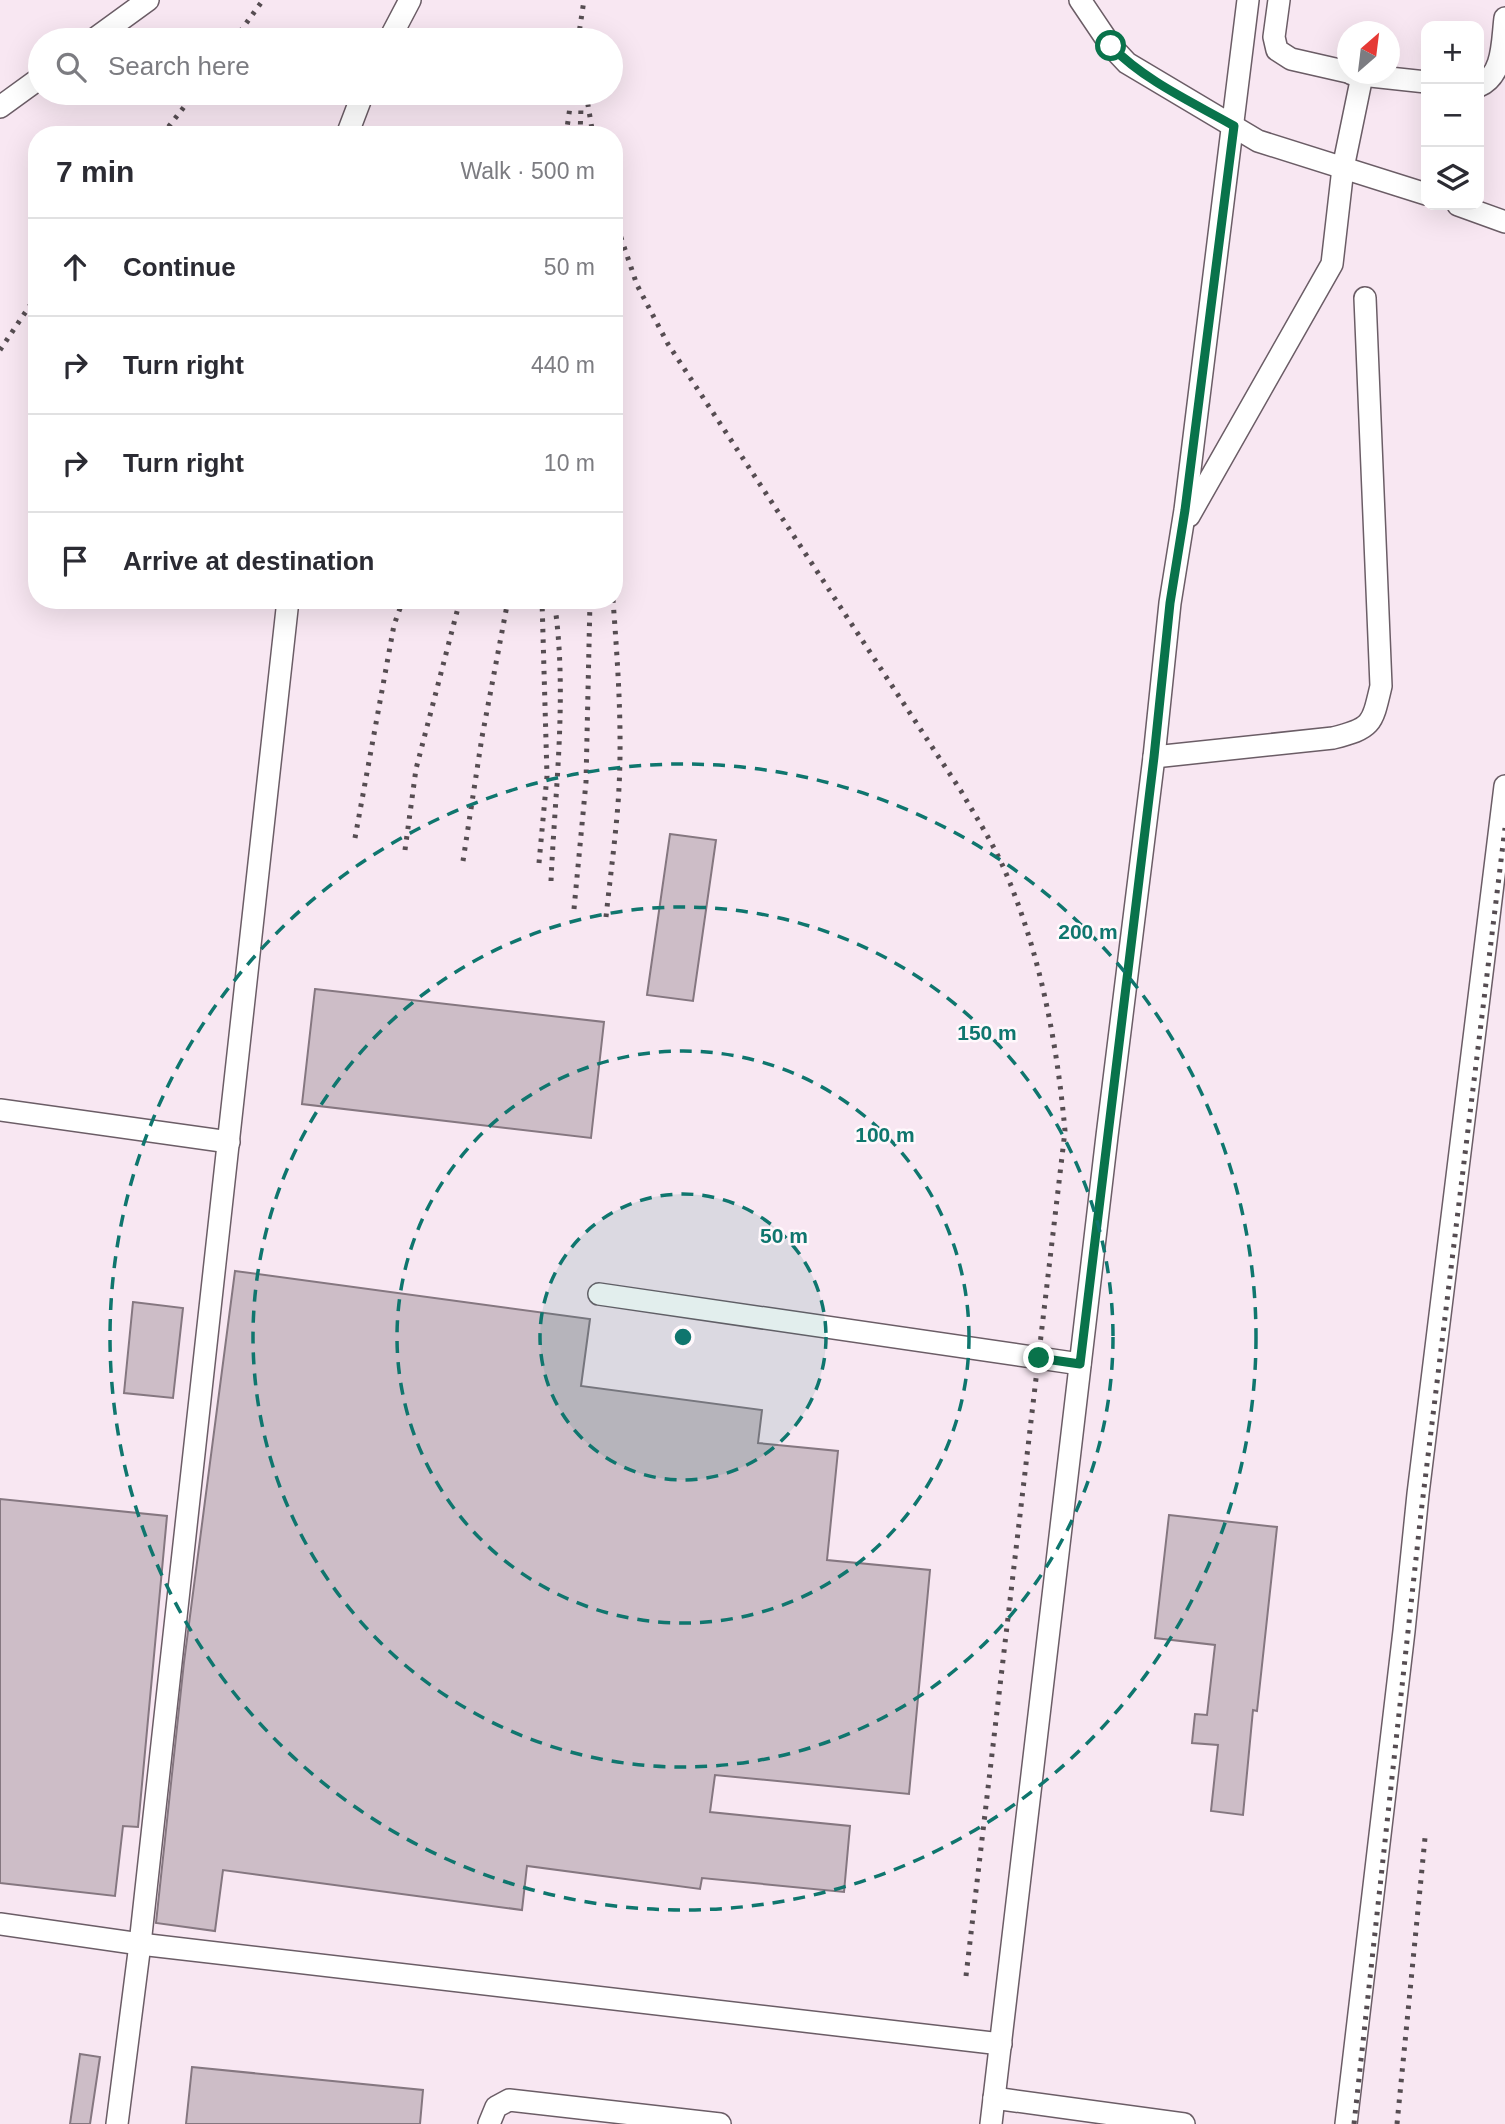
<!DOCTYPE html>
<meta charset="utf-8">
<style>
body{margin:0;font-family:Helvetica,sans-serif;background:#f7f7f7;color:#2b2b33}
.controls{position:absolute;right:21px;top:21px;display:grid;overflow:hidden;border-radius:14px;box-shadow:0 7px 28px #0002}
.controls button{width:63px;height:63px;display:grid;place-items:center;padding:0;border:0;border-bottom:2px solid #e1e1e2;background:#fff;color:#2b2b33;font:35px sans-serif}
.compass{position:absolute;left:1337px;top:21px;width:63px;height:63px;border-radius:50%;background:#fff;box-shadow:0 7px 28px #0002;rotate:28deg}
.stop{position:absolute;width:21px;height:21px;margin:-16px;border:5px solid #09734b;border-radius:50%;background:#fff}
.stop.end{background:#09734b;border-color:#fff;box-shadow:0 2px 7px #0008}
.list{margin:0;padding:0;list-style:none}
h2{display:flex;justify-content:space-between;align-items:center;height:91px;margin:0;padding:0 28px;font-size:30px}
h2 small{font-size:23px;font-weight:400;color:#7c7c81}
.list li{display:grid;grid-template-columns:46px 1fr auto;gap:21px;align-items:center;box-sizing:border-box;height:98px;padding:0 28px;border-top:2px solid #e1e1e2}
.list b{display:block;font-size:26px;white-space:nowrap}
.list em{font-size:23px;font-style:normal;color:#7c7c81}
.icon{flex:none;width:38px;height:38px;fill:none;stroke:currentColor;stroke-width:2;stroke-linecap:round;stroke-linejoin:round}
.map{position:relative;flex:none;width:1505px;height:2124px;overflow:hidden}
.search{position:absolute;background:#fff;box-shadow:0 7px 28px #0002;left:28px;top:28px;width:595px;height:77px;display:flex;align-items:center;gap:18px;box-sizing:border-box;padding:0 24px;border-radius:38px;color:#7c7c81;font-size:26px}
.panel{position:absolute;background:#fff;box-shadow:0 7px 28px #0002;left:28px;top:126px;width:595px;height:483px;border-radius:28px}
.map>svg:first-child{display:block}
</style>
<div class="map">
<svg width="1505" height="2124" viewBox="0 0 1505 2124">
<rect width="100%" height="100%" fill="#f8e7f2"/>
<g fill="#cdbdc7" stroke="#857780" stroke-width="2">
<path d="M670,834L716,840L693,1001L647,995Z"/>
<path d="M315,989L604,1022L591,1138L302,1104Z"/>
<path d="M235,1271L590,1319L581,1386L762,1410L758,1443L838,1451L827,1560L930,1570L909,1794L715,1775L710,1812L850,1826L844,1892L702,1878L700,1889L527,1866L522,1910L223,1870L215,1931L156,1923L184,1662Z"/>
<path d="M133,1302L183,1308L173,1398L124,1393Z"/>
<path d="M0,1499L167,1516L138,1827L123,1826L115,1896L0,1883Z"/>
<path d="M1169,1515L1277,1527L1257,1711L1253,1710L1243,1815L1211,1811L1218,1745L1192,1743L1195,1714L1207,1715L1215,1645L1155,1638Z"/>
<path d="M80,2054L100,2057L90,2124H70Z"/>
<path d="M192,2067L423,2090L420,2124H186Z"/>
</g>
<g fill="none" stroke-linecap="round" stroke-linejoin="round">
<g stroke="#6b5d66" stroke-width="24">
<g id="minor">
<path d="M1080,0L1111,46L1127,63L1258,141L1426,194"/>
<path d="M1279,0L1274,37L1277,50L1291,59L1348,72"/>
<path d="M93,40L148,0"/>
<path d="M389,40L410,0"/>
<path d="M1352,74L1426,82"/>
<path d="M1479,86C1504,75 1502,41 1505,18"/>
<path d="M0,107L40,78"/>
<path d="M347,135L363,93"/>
<path d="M1458,205L1505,222"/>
<path d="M1189,516L1332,264L1343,168L1362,76"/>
<path d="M1154,757L1333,738C1372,728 1372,725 1381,686L1365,298"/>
<path d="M0,1110L229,1142"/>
<path d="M599,1294L1080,1364"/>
<path d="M0,1924L140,1944L1001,2044"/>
<path d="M994,2098L1184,2124"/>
<path d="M117,2124L140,1944L288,600"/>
<path d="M489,2124L496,2107L509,2100L720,2124"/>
<path d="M991,2124L1107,1136L1154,757L1170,603L1185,510L1248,0"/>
<path d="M1346,2124L1404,1631L1418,1494L1505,786"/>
</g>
</g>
<use href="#minor" stroke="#fff" stroke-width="21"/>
<g stroke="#564d52" stroke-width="5" stroke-dasharray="3.5 7" stroke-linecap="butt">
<path d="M234,40L263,0"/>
<path d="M578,40L584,0"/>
<path d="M586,93L593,135"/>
<path d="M162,135L195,93"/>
<path d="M566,135L572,93"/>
<path d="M580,135L581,107"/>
<path d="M614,217L637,285L668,344L961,791C976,817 993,843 1005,871C1040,953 1057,1042 1065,1131L966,1976"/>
<path d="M0,350L37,295"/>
<path d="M355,838L394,625L403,600"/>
<path d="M405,850L416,769L460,600"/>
<path d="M463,861L482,737L508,600"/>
<path d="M539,863L547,776L542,600"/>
<path d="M551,881C555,790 568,691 554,600"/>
<path d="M574,909L586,782L590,600"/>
<path d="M606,917C610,879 615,842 618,804C623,736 618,668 613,600"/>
<path d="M1354,2124L1421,1513L1505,828"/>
<path d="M1397,2124L1425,1838"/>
</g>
</g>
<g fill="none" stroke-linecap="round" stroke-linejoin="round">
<path stroke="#09734b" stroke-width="9" d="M1039,1358L1080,1364L1154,757L1170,603L1185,510L1234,126C1192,102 1145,81 1111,46"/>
</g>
<circle cx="683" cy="1337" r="143" fill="#0f766e" fill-opacity=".12"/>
<g fill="none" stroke="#0f766e" stroke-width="3.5" stroke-dasharray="12 9">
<circle cx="683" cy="1337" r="143"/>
<circle cx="683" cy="1337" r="286"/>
<circle cx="683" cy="1337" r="430"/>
<circle cx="683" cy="1337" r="573"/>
</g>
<circle cx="683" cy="1337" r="10" fill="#0f766e" stroke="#fff8fc" stroke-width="3.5"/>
<g font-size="21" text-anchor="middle" font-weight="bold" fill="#0f766e" stroke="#fff8fc" stroke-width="5" stroke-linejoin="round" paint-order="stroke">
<text x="1088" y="939">200 m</text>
<text x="987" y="1040">150 m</text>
<text x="885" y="1142">100 m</text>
<text x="784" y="1243">50 m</text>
</g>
</svg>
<div class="controls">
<button>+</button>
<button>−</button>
<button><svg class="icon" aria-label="layers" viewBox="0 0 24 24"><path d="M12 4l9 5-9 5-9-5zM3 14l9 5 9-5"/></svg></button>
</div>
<svg class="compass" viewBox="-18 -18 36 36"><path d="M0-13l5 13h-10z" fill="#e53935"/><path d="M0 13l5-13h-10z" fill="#7c7c81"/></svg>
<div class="stop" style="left:1111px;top:46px"></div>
<div class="stop end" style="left:1039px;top:1358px"></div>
<div class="search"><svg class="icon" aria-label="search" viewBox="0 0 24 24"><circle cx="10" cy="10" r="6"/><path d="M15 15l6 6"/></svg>Search here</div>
<section class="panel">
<h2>7 min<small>Walk · 500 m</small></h2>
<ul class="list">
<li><svg class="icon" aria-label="ahead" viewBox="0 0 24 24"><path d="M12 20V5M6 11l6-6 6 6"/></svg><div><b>Continue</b></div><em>50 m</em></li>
<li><svg class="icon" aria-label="right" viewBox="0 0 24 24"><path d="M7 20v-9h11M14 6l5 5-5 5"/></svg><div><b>Turn right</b></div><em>440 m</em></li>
<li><svg class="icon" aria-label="right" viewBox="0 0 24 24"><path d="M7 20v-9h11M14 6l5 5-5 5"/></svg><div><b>Turn right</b></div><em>10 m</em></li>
<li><svg class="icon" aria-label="arrive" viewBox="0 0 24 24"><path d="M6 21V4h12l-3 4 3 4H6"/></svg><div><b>Arrive at destination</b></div></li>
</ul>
</section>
</div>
